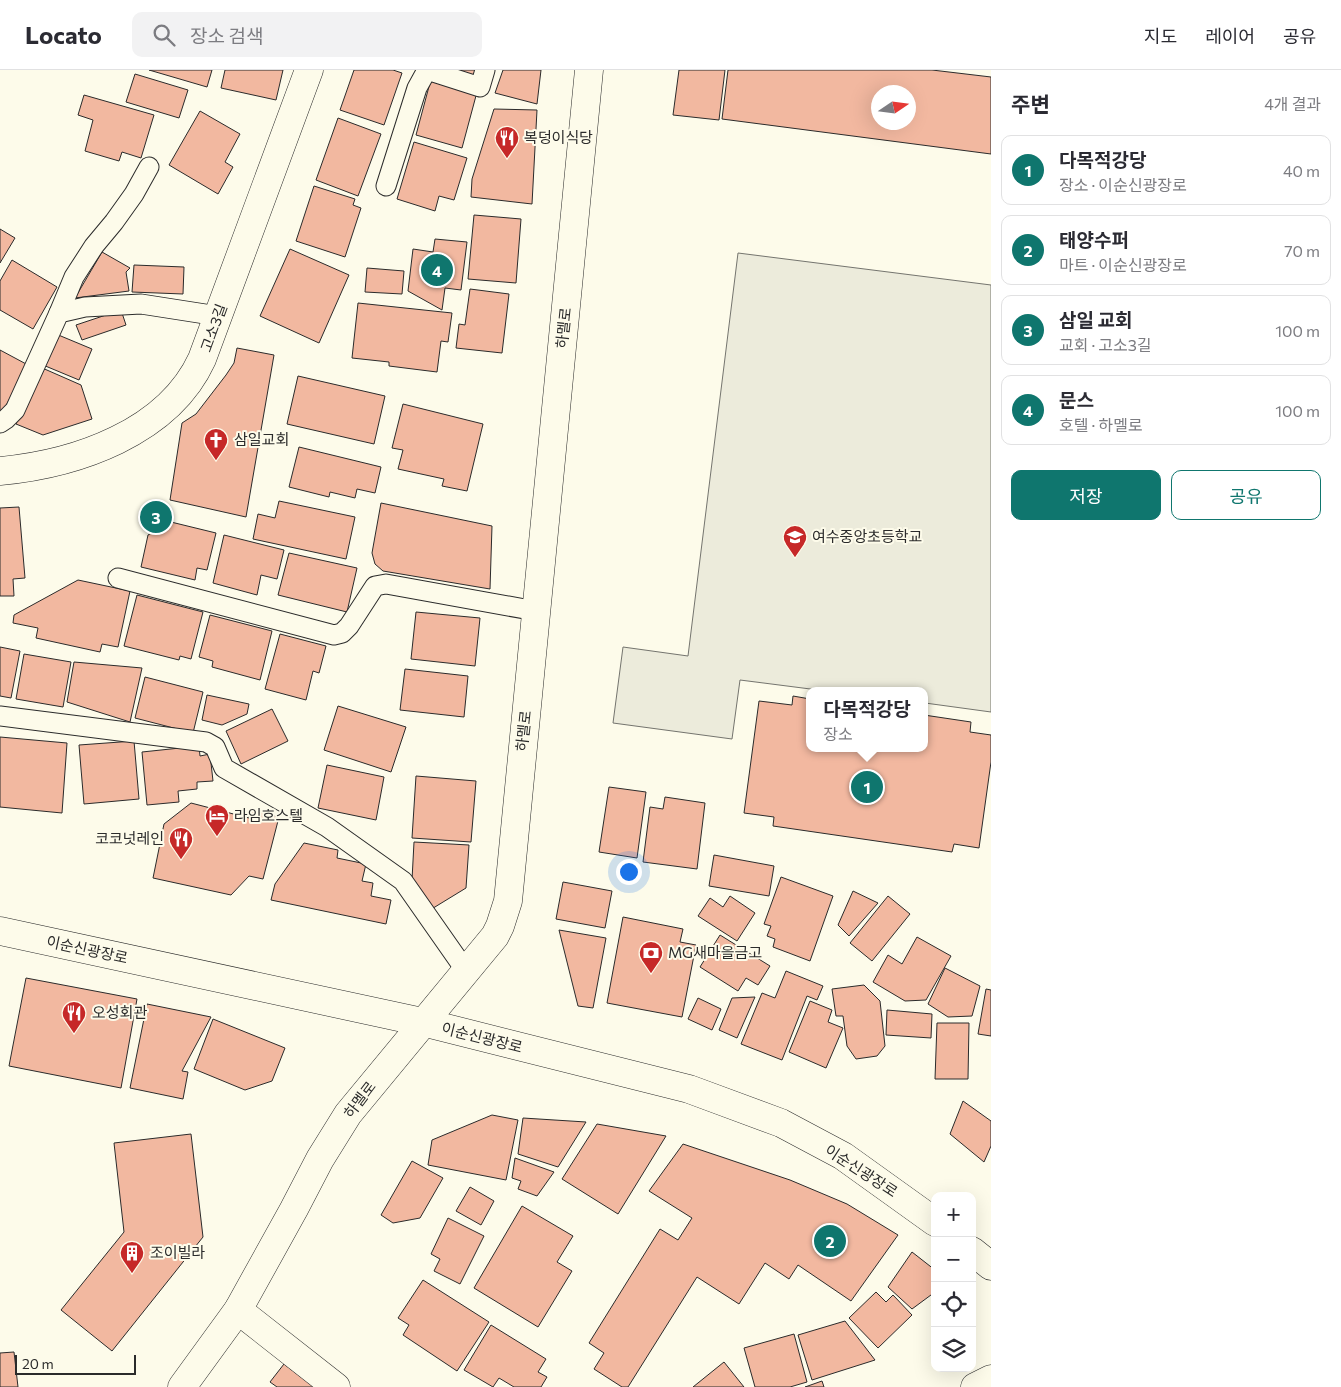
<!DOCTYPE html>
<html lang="ko">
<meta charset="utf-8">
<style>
body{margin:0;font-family:Commissioner,"Noto Sans KR",sans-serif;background:#f2f2f3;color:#2b2b33}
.controls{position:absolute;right:15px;bottom:15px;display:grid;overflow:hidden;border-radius:10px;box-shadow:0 5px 20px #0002}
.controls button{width:45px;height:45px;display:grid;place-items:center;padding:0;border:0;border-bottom:1px solid #e1e1e2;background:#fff;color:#2b2b33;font:25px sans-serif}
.compass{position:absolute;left:871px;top:15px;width:45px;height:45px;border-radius:50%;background:#fff;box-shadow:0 5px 20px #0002;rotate:77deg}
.scale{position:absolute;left:15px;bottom:12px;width:121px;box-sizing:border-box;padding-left:5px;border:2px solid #2b2b2b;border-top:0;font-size:14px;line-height:18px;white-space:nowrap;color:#2b2b2b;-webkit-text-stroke:4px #fdfbea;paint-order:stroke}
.you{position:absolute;left:628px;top:801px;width:18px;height:18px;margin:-12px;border:4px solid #fff;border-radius:50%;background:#1a73e8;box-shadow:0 0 0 8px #1a73e833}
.badge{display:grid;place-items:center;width:32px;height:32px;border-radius:50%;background:#0f766e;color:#fff;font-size:16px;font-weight:700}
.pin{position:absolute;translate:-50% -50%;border:2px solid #fff;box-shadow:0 1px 5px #0006}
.popup{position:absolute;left:806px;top:617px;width:122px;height:65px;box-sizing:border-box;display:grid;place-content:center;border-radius:10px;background:#fff;filter:drop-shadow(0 1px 4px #0005);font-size:16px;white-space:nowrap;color:#7c7c81}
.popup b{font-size:19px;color:#2b2b33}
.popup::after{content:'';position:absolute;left:50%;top:100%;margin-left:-10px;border:10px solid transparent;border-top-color:#fff}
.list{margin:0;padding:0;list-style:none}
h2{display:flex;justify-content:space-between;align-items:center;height:65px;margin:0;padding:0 20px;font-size:21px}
h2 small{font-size:16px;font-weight:400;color:#7c7c81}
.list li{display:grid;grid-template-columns:32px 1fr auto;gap:15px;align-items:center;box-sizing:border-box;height:70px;margin:0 10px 10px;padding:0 10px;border:1px solid #e1e1e2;border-radius:10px}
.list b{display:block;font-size:19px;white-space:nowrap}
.list p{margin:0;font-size:16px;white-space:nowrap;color:#7c7c81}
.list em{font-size:16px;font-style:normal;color:#7c7c81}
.actions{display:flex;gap:10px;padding:15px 20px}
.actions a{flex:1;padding:11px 0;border:1px solid #0f766e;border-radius:10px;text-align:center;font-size:18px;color:#0f766e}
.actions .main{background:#0f766e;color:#fff}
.icon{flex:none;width:28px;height:28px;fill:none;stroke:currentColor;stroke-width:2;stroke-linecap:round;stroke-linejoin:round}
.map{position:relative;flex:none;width:991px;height:1317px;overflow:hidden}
header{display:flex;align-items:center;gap:30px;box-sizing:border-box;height:70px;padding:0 25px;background:#fff;border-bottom:1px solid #e1e1e2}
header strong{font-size:24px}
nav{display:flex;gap:28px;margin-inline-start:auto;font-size:18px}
.search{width:350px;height:45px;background:#f2f2f3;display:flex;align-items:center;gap:12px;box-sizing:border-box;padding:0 18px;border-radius:10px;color:#7c7c81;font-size:19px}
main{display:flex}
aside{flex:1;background:#fff}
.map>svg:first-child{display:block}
</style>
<header>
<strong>Locato</strong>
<div class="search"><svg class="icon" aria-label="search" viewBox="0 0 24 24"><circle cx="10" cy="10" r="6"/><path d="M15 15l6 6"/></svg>장소 검색</div>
<nav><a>지도</a><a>레이어</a><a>공유</a></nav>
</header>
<main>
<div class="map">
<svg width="991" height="1317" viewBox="0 0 991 1317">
<rect width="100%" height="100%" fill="#fdfbea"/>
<path fill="#ecebdb" stroke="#74746e" d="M738,183L991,215V642L925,633L924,621H826L740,610L732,669L613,653L623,577L688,586Z"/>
<g fill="#f2b8a0" stroke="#2b2b2b" fill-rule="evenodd">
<path d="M149,0H212L207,17Z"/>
<path d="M225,0H283L276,30L221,18Z"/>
<path d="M354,0H393L402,3L384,55L340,40Z"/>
<path d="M446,0H477L475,7Z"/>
<path d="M503,0H541L537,34L495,23Z"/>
<path d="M679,0H725L719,50L673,45Z"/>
<path d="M728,0H932L991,7V84L722,49ZM878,22H908V52H878Z"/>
<path d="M135,4L188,20L179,48L126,32Z"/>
<path d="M431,9L477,22L462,78L416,65Z"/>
<path d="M84,25L154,45L141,88L122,82L119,91L85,81L93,50L78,45Z"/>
<path d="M494,39L537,40L532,134L471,127L472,109Z"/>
<path d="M200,41L240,64L225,92L233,97L218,124L169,95Z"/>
<path d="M338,48L381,64L358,126L316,110Z"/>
<path d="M414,72L467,88L454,130L439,126L435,141L397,129Z"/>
<path d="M314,116L355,129L353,135L361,138L345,187L296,171Z"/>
<path d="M474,145L521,149L516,213L468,209Z"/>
<path d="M0,159L15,168L0,193Z"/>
<path d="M435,169L467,172L461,220L445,218L442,240L408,221L413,179L433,182Z"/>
<path d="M290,179L349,205L319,273L260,246Z"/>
<path d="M102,182L130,198L126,202L129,221L75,228Z"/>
<path d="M12,190L57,217L33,259L0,240V211Z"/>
<path d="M134,195L184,197L183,224L132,222Z"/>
<path d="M367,198L404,201L402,224L365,222Z"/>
<path d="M470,219L509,224L502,283L456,278L459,254L465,255Z"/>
<path d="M358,233L452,243L448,272L441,271L437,302L389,296V292L352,288Z"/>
<path d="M121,240L126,255L82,270L76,255Z"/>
<path d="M56,264L92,279L79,310L43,295Z"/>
<path d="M237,278L274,285L246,447L170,430L182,353L196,344L226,305L234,293Z"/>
<path d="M0,280L28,295L2,343L0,342Z"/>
<path d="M40,297L81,315L92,349L43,365L16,354Z"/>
<path d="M298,306L385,326L374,374L287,354Z"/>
<path d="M403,334L483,354L467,421L442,416L444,409L398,399L403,380L392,378Z"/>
<path d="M299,377L381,397L375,423L357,419L355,428L330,422L329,427L289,417Z"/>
<path d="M279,431L355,447L346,489L253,469L258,444L275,448Z"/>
<path d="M381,433L492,456L490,519L383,501L375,494L372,483Z"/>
<path d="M19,437L25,508L13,509L14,526H0V438Z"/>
<path d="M171,452L216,463L207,500L197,498L195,510L141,497L148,465Z"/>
<path d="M224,465L284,480L277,509L261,505L257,525L213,513Z"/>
<path d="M289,483L357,498L347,542L278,525Z"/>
<path d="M78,510L130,521L118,577L102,574L100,582L36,568L38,558L13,553L14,545Z"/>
<path d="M137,525L203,542L191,589L180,586L179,590L124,576Z"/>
<path d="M416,542L480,548L475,596L411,589Z"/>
<path d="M210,545L272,561L260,610L212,597L213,591L199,587Z"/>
<path d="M280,564L326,576L319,603L313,601L306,630L265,619Z"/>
<path d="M0,577L20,581L11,628L0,626Z"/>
<path d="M24,584L71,592L63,637L16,629Z"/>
<path d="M74,592L142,598L130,652L67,632Z"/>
<path d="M405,599L468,606L464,647L400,640Z"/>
<path d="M145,607L203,622L193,663L135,648Z"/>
<path d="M207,625L249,634L247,644L222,655L202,650Z"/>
<path d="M793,626L810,629V678H924V645L971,652L970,662L991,665V692L979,778L954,774L952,782L773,756L774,747L744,743L759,631L792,635Z"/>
<path d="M338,636L406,657L391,702L324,680Z"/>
<path d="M272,639L288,671L241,694L226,661Z"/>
<path d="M0,667L67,673L62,743L0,737Z"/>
<path d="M134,671L139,729L84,734L79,675Z"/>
<path d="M199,676L200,686L210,684L213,711L197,712V719L178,721L179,732L147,735L142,682Z"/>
<path d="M327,695L384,707L376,750L318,738Z"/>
<path d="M416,706L476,711L471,772L412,768Z"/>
<path d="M609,717L646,722L637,788L599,782Z"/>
<path d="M665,727L705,733L697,799L643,792L650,737L663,739Z"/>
<path d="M191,733L249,748L250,739L279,747L263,809L249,806L231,825L153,808L164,754Z"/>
<path d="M414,772L469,775L466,818L430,840L412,810Z"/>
<path d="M304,773L338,780L337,788L366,794L362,811L373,813L371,826L391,830L386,854L271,830L275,814Z"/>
<path d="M714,785L774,796L769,826L709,816Z"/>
<path d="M781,807L833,826L810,891L773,877L775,869L767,866L771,856L764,854Z"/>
<path d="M563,812L612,821L605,858L556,849Z"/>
<path d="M853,821L878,833L849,866L838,855Z"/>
<path d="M730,826L755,843L737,871L698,846L710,828L723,837Z"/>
<path d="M888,826L910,844L872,891L850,873Z"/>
<path d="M623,847L683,859L680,872L696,875L682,947L607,933Z"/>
<path d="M559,860L606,868L593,938L578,936Z"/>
<path d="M720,865L770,896L758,915L746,908L738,921L700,897Z"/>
<path d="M917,867L951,886L926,930L905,931L873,912L888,885L902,894Z"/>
<path d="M945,898L980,916L972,946L948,947L928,934Z"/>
<path d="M786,901L823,916L817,930L807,926L782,990L741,974L762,923L775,928Z"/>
<path d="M26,908L137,929L121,1018L9,996Z"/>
<path d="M864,915L880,931L885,976L877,986L856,989L847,976L843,946H836L832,919Z"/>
<path d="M986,919L991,920V966L978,964Z"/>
<path d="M755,927L737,968L719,960L732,928Z"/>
<path d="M698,928L721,939L712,960L688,949Z"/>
<path d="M810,931L832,940L828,952L843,958L826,998L789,982Z"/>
<path d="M147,934L211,947L182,1001L188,1002L183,1029L130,1018Z"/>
<path d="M887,940L932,944L931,968L886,965Z"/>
<path d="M213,949L285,978L272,1011L245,1020L194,999Z"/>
<path d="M937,953H969L968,1009H935Z"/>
<path d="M963,1031L991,1051V1076L984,1092L950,1064Z"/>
<path d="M492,1045L518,1050L506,1110L428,1095L432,1070Z"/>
<path d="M523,1048L586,1052L558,1097L518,1084Z"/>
<path d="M597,1054L666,1066L618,1144L562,1109Z"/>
<path d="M191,1064L203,1167L112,1281L61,1240L124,1162L114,1073Z"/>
<path d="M683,1074L790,1110L847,1134L898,1165L851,1231L798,1195L789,1209L765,1193L739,1234L697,1207L628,1317H622L594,1299L604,1283L589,1273L660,1159L678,1170L692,1148L649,1121Z"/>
<path d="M515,1088L554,1102L537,1126L518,1119L521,1111L512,1108Z"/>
<path d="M412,1091L443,1108L420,1148L393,1153L381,1145Z"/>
<path d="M470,1117L494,1131L481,1155L456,1141Z"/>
<path d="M522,1136L573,1166L557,1192L572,1201L538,1257L474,1218Z"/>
<path d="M448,1148L484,1166L460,1214L434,1201L440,1189L431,1184Z"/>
<path d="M912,1182L935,1200V1222L912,1239L888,1217Z"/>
<path d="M423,1210L489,1252L457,1301L403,1265L409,1255L398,1248Z"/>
<path d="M876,1222L886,1232L893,1225L912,1245L878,1278L849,1248Z"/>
<path d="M845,1251L875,1290L812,1310L798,1265Z"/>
<path d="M491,1255L546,1289L538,1302L547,1307L541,1317H514L499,1308L493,1317L464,1300Z"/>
<path d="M794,1264L807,1312L790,1317H755L744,1278Z"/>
<path d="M14,1282L18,1317H0V1283Z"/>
<path d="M724,1292L744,1317H693Z"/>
<path d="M284,1294L314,1317H277L270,1312Z"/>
<path d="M822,1311L824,1317H805Z"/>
</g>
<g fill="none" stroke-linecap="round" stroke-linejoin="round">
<g stroke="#2b2b2b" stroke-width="21">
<g id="lane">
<path d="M386,116L417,18L427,0L480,17L485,0"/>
<path d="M59,243L74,207L94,176L114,152L134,124L149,97"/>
<path d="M0,353L6,349L15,340L59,243L85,237L141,234L218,246"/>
<path d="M118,508L334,565L342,563L349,556L375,516L386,514L536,541"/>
<path d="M0,646L206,672L215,677L224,698L327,757L403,811L466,901"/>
</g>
</g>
<g stroke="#2b2b2b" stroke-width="29">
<g id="street">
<path d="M0,401C76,394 168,363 202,289L309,0"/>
<path d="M238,1240L336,1317"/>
<path d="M975,1317L991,1309"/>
</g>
</g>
<g stroke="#2b2b2b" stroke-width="29">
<g id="secondary">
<path d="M0,861L422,952L689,1019L781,1053L843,1086L935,1152"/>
<path d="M972,1181L991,1196"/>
<path d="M182,1317L238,1240L294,1139L320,1089L348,1044L495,866L500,856L508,831L589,0"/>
</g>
</g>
<use href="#lane" stroke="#fdfbea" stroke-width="19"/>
<use href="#street" stroke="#fdfbea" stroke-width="28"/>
<use href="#secondary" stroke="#fdfbea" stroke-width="28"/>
</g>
<defs>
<g id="restaurant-pin" transform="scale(1.25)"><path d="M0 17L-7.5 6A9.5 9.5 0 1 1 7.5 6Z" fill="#c62828" stroke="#fdfbea"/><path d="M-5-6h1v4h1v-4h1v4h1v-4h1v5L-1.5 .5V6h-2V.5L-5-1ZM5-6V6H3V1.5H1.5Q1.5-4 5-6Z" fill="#fff"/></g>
<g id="church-pin" transform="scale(1.25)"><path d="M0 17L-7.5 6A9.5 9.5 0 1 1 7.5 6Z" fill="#c62828" stroke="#fdfbea"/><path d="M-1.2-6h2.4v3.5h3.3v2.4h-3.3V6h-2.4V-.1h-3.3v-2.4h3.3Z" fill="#fff"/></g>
<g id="school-pin" transform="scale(1.25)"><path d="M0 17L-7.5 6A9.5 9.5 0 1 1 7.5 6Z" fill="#c62828" stroke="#fdfbea"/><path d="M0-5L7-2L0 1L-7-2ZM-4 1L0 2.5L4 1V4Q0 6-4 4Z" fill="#fff"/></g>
<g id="hotel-pin" transform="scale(1.25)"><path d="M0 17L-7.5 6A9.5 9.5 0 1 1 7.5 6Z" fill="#c62828" stroke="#fdfbea"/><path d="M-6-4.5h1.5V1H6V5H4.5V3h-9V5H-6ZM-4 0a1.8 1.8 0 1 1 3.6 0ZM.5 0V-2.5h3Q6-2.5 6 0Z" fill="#fff"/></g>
<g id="bank-pin" transform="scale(1.25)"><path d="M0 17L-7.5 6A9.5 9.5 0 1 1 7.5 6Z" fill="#c62828" stroke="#fdfbea"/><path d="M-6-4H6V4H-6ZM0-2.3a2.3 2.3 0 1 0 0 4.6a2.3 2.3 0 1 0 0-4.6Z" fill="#fff"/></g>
<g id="building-pin" transform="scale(1.25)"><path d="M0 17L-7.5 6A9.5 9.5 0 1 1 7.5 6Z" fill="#c62828" stroke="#fdfbea"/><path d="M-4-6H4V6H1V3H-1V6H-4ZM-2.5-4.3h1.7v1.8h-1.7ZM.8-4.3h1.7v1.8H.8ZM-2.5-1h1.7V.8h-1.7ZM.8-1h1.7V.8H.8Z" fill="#fff"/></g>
</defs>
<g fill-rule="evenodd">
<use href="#restaurant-pin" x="507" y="68"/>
<use href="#church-pin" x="216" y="370"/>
<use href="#school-pin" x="795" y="467"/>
<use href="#hotel-pin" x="217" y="746"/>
<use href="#restaurant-pin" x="181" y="769"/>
<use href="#bank-pin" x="651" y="883"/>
<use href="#restaurant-pin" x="74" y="943"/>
<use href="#building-pin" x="132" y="1183"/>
</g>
<g text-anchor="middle" stroke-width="4" stroke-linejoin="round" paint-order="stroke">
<g font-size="15" fill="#2b2b2b" stroke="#fdfbea" text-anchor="start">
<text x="524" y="73">복덩이식당</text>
<text x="234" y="375">삼일교회</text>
<text x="812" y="472">여수중앙초등학교</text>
<text x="234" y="751">라임호스텔</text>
<text x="164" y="774" text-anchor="end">코코넛레인</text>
<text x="668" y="888">MG새마을금고</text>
<text x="92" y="948">오성회관</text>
<text x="150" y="1188">조이빌라</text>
</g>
<g font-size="15" fill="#2b2b2b" stroke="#fdfbea">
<text transform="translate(214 258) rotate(-70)" y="5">고소3길</text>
<text transform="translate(564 258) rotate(-84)" y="5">하멜로</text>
<text transform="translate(524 661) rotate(-84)" y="5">하멜로</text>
<text transform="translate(87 880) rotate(12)" y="5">이순신광장로</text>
<text transform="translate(482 968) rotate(14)" y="5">이순신광장로</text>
<text transform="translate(360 1030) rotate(-53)" y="5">하멜로</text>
<text transform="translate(861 1101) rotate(33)" y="5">이순신광장로</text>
</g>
</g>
</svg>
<div class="controls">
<button>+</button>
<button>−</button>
<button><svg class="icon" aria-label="locate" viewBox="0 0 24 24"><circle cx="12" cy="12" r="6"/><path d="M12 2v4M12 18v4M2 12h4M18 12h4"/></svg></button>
<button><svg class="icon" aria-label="layers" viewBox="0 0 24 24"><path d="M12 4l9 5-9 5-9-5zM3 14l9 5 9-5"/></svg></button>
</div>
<svg class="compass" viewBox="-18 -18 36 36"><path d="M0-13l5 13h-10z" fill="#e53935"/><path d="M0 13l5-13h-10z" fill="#7c7c81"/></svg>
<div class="scale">20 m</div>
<div class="you"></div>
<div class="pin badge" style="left:867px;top:717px">1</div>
<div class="popup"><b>다목적강당</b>장소</div>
<div class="pin badge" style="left:830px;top:1171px">2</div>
<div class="pin badge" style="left:156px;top:447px">3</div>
<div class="pin badge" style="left:437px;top:200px">4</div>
</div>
<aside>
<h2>주변<small>4개 결과</small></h2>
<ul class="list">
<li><span class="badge">1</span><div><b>다목적강당</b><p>장소 · 이순신광장로</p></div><em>40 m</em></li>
<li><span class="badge">2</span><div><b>태양수퍼</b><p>마트 · 이순신광장로</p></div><em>70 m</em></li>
<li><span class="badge">3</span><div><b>삼일 교회</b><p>교회 · 고소3길</p></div><em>100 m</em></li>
<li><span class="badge">4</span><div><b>문스</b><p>호텔 · 하멜로</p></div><em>100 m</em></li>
</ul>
<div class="actions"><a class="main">저장</a><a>공유</a></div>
</aside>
</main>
